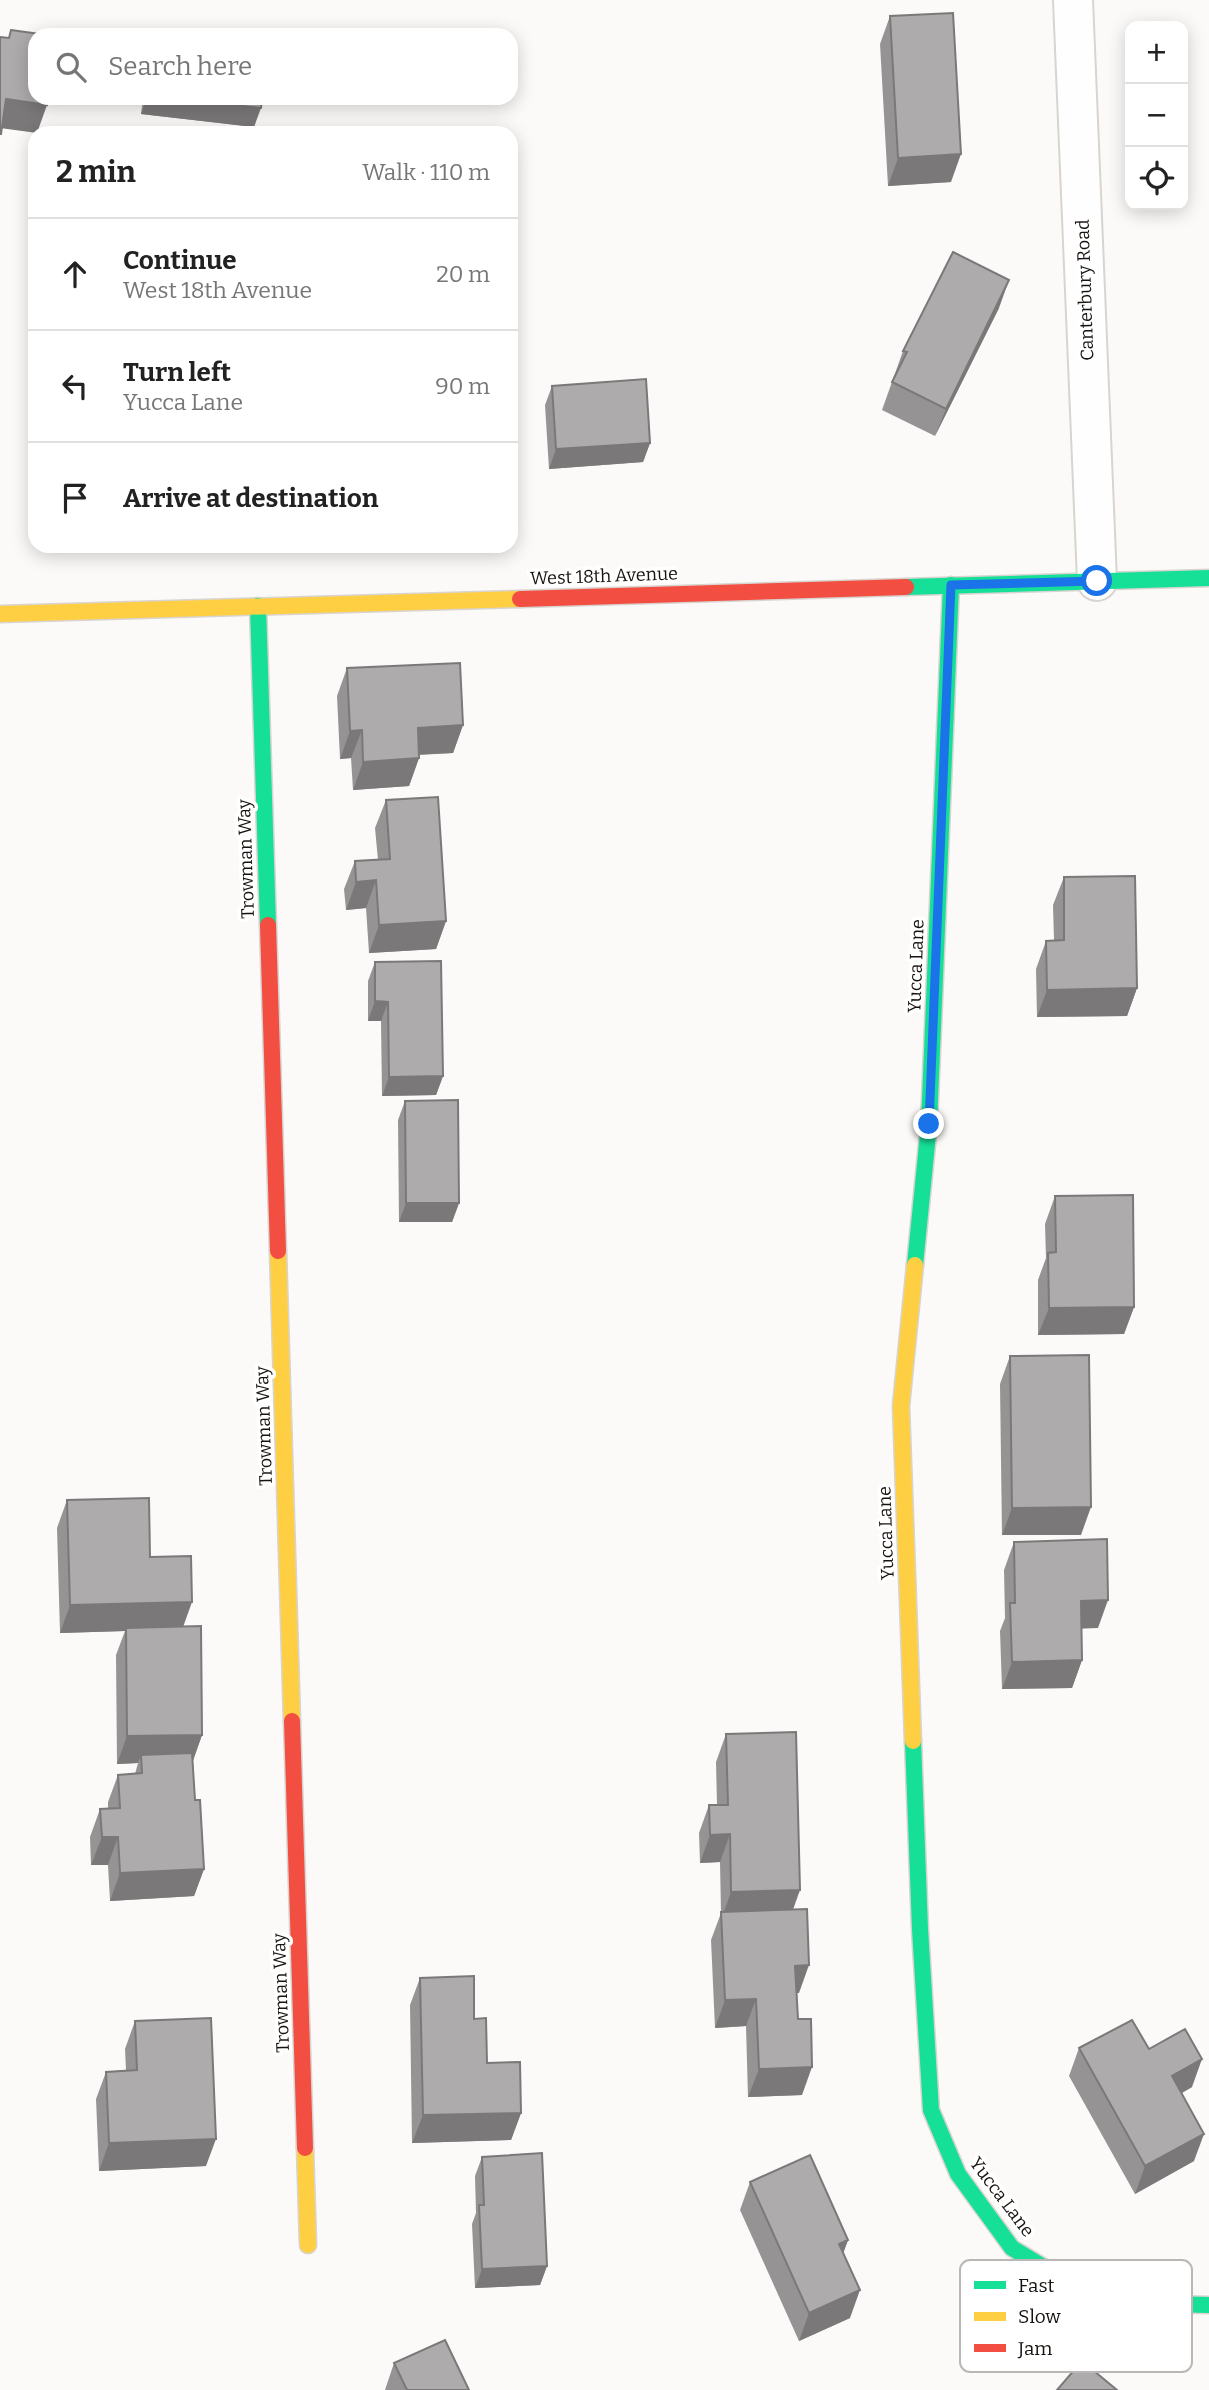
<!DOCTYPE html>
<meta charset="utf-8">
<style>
body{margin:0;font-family:Bitter,serif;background:#f2f2f2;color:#222}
.controls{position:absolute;right:21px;top:21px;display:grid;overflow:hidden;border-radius:14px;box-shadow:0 4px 18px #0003}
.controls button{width:63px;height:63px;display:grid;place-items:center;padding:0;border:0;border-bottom:2px solid #e0e0e0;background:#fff;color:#222;font:35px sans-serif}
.stop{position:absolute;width:21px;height:21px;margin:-16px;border:5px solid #1a73e8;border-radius:50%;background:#fff}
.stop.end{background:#1a73e8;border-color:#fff;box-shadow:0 2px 7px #0008}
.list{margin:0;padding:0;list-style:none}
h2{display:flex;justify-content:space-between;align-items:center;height:91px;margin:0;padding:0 28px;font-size:30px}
h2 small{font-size:23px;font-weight:400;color:#767676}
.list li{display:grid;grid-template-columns:46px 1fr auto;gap:21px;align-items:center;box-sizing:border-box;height:112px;padding:0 28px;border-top:2px solid #e0e0e0}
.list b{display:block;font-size:26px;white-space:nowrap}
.list p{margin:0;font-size:23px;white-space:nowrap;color:#767676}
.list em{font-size:23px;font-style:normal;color:#767676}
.icon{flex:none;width:38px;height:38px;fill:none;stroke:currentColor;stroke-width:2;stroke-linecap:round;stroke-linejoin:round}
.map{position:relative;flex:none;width:1209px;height:2390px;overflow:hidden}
.search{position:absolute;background:#fff;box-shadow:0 4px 18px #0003;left:28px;top:28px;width:490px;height:77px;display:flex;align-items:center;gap:18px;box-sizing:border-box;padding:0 24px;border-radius:21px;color:#767676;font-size:26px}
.panel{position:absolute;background:#fff;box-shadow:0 4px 18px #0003;left:28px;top:126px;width:490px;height:427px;border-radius:21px}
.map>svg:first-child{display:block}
</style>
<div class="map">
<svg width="1209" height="2390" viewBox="0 0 1209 2390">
<rect width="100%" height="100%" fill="#fcfaf8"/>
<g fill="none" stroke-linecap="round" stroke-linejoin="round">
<g stroke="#d8d4d0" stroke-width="42">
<path id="street" d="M1073,0L1097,581"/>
</g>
<g stroke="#d8d4d0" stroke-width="19">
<g id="fast">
<path d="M906,587L1209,578"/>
<path d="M258,606L268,925"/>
<path d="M915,1265L929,1124L951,585"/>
<path d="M913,1741L920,1929L931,2110L958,2174L1012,2248L1080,2289L1167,2304L1209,2305"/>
</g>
</g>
<g stroke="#d8d4d0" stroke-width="19">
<g id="slow">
<path d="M0,614L520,599"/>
<path d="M278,1251L292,1721"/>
<path d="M913,1741L901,1406L915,1265"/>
<path d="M305,2148L308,2245"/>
</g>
</g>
<g stroke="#d8d4d0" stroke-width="19">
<g id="jam">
<path d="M520,599L906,587"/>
<path d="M268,925L278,1251"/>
<path d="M292,1721L305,2148"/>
</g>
</g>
<use href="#street" stroke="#fffefe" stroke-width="38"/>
<use href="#fast" stroke="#16e098" stroke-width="16"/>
<use href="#slow" stroke="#ffcf43" stroke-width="16"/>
<use href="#jam" stroke="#f24e42" stroke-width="16"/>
</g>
<g fill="#969395">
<path d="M890,16L951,182L888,186L880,44Z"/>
<path d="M143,98H262L254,127L141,114Z"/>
<path d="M999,308L935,436L882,410L903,351Z"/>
<path d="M552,386L650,443L643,462L549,469L545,405Z"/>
<path d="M347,668L463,725L453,753L419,755V758L409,786L353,790L351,758L340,759L337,696Z"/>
<path d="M386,800L446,921L436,949L369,953L366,908L346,910L344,889L355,861L378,860L375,828Z"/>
<path d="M1064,877L1137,988L1127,1016L1037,1017L1036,969L1046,941L1054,940L1053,905Z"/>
<path d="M375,962L443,1076L436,1095L382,1096L381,1021H368V981Z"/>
<path d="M405,1101L459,1203L452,1222H399L398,1120Z"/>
<path d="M1055,1196L1134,1307L1124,1334L1038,1335V1280L1046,1258L1045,1224Z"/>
<path d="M1010,1356L1081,1535H1002L1000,1384Z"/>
<path d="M67,1500L150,1557L183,1627L202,1735L193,1761L195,1800L204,1869L194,1896L110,1901L108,1865H91L90,1837L100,1809H108V1802L118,1775L135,1774L138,1763L117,1764L116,1655L125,1631L60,1633L57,1528Z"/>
<path d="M1014,1542L1098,1628H1082V1660L1072,1688L1002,1689L1000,1631L1005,1618L1004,1570Z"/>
<path d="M726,1734L793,1910L799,1993H797L802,2095L748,2097L746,2026L715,2028L711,1940L721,1913L720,1862L700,1863L699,1833L709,1805H717L716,1762Z"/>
<path d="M420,1978L474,2019L487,2063L521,2113L511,2140L412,2143L410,2005Z"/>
<path d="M135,2021L206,2166L99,2171L96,2099L106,2072L126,2070L125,2049Z"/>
<path d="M1079,2048L1149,2049L1192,2087L1182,2093L1194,2161L1135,2194L1069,2076Z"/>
<path d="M482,2157L547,2266L540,2285L475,2288L472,2224L476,2213L475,2176Z"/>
<path d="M750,2182L848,2240L843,2253L850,2318L799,2341L740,2210Z"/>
<path d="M394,2363L469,2390H385Z"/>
</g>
<g fill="#7a7879">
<path d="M147,98H177L261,108L254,127L141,114Z"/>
<path d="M6,99L47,105L37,133L0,128Z"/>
<path d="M961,154L951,182L888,186L898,158Z"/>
<path d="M1009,280L999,308L935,436L946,409Z"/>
<path d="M650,443L643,462L549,469L556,449Z"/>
<path d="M463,725L453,753L408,755L418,728Z"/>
<path d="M362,730L351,758L340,759L350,731Z"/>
<path d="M419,758L409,786L353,790L363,762Z"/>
<path d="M376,880L366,908L346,910L356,882Z"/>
<path d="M446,921L436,949L369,953L379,925Z"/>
<path d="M1137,988L1127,1016L1037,1017L1047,990Z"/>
<path d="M375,1001L388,1002L381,1021H368Z"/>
<path d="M443,1076L436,1095L382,1096L389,1077Z"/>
<path d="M406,1203H459L452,1222H399Z"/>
<path d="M1134,1307L1124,1334L1038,1335L1049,1308Z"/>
<path d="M1091,1507L1081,1535H1002L1012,1508Z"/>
<path d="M1108,1600L1098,1628L1071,1629L1081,1601Z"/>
<path d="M192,1602L182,1630L126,1628L125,1631L60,1633L70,1605Z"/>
<path d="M1082,1660L1072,1688L1002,1689L1012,1662Z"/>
<path d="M202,1735L192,1763L141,1755L138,1763L117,1764L127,1736Z"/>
<path d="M730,1834L720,1862L700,1863L710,1835Z"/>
<path d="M102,1837H118L108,1865H91Z"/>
<path d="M204,1869L194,1896L110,1901L120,1873Z"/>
<path d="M800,1890L790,1918L721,1920L731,1892Z"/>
<path d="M809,1965L799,1993L785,1994L795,1966Z"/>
<path d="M756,1999L746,2026L715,2028L725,2000Z"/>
<path d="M1202,2059L1192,2087L1162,2104L1172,2076Z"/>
<path d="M812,2067L802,2095L748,2097L759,2069Z"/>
<path d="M521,2113L511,2140L412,2143L423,2115Z"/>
<path d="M1204,2134L1194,2161L1135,2194L1145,2166Z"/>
<path d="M216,2139L206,2166L99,2171L109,2143Z"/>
<path d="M848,2240L838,2268L839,2244Z"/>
<path d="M547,2266L540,2285L475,2288L482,2269Z"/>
<path d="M860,2290L850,2318L799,2341L809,2313Z"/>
</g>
<g fill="#aeabad" stroke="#7a7879" stroke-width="2">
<path d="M953,13L961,154L898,158L890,16Z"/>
<path d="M11,30L47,35H35V98H48L47,105L6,99L1,134H0V37L9,38Z"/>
<path d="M177,98H262L261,108Z"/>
<path d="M953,252L1009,280L946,409L892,382L907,352L903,351Z"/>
<path d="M646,379L650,443L556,449L552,386Z"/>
<path d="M460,663L463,725L418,728L419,758L363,762L362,730L350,731L347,668Z"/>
<path d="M438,797L446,921L379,925L376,880L356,882L355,861L390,859L386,800Z"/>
<path d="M1135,876L1137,988L1047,990L1046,941L1064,940V877Z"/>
<path d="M441,961L443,1076L389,1077L388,1002L375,1001V962Z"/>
<path d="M458,1100L459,1203H406L405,1101Z"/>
<path d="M1133,1195L1134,1307L1049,1308L1048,1253L1056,1252L1055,1196Z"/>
<path d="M1089,1355L1091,1507L1012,1508L1010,1356Z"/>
<path d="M149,1498L150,1557L191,1556L192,1602L70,1605L67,1500Z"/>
<path d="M1107,1539L1108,1600L1081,1601L1082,1660L1012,1662L1010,1603H1015L1014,1542Z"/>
<path d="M201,1626L202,1735L127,1736L126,1628Z"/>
<path d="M796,1732L800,1890L731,1892L730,1834L710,1835L709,1805H728L726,1734Z"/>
<path d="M192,1753L195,1800H200L204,1869L120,1873L118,1837H102L100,1809L120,1808L118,1775L142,1773L141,1755Z"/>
<path d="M807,1909L809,1965L795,1966L798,2019H811L812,2067L759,2069L756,1999L725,2000L721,1912Z"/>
<path d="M474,1976V2019L486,2018L487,2063L520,2062L521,2113L423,2115L420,1978Z"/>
<path d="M211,2018L216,2139L109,2143L106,2072L137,2070L135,2021Z"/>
<path d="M1132,2020L1149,2049L1185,2029L1202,2059L1172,2076L1204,2134L1145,2166L1079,2048Z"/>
<path d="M542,2153L547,2266L482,2269L479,2205H484L482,2157Z"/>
<path d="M810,2155L848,2240L839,2244L860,2290L809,2313L750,2182Z"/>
<path d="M445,2340L469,2390H407L394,2363Z"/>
<path d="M1082,2361L1117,2390H1057Z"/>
</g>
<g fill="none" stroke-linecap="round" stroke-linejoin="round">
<path stroke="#1a73e8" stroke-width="9" d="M929,1124L951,585L1097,581"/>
</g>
<g text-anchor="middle" stroke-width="7" stroke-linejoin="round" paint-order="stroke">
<g font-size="18" fill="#17120e" stroke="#fff">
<text transform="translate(1085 290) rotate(-92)" y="6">Canterbury Road</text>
<text transform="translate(604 576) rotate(-2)" y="6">West 18th Avenue</text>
<text transform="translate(246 859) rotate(-92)" y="6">Trowman Way</text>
<text transform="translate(916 966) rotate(-88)" y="6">Yucca Lane</text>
<text transform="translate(264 1426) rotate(-92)" y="6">Trowman Way</text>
<text transform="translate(886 1533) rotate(-92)" y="6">Yucca Lane</text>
<text transform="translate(281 1993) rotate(-92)" y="6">Trowman Way</text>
<text transform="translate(1002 2197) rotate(53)" y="6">Yucca Lane</text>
</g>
</g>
<rect x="960" y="2260" width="232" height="112" rx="10" fill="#fff" stroke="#b9b8b7" stroke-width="2"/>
<rect x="974" y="2281" width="32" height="8" fill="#16e098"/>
<rect x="974" y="2312" width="32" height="9" fill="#ffcf43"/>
<rect x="974" y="2344" width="32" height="8" fill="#f24e42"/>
<g font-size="19" fill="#17120e">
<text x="1018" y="2292">Fast</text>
<text x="1018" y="2323">Slow</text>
<text x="1018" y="2355">Jam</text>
</g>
</svg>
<div class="controls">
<button>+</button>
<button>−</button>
<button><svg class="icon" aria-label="locate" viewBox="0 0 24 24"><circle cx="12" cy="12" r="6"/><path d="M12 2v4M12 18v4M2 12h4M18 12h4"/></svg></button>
</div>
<div class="stop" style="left:1097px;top:581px"></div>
<div class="stop end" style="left:929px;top:1124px"></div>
<div class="search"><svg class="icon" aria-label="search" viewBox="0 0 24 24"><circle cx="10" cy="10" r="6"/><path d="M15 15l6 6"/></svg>Search here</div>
<section class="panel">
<h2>2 min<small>Walk · 110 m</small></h2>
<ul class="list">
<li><svg class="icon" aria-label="ahead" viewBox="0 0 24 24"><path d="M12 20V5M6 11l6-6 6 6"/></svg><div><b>Continue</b><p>West 18th Avenue</p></div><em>20 m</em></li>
<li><svg class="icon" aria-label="left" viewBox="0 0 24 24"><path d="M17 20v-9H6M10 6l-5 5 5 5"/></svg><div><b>Turn left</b><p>Yucca Lane</p></div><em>90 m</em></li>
<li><svg class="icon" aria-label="arrive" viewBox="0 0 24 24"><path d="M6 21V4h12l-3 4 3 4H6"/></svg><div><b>Arrive at destination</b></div></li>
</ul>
</section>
</div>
